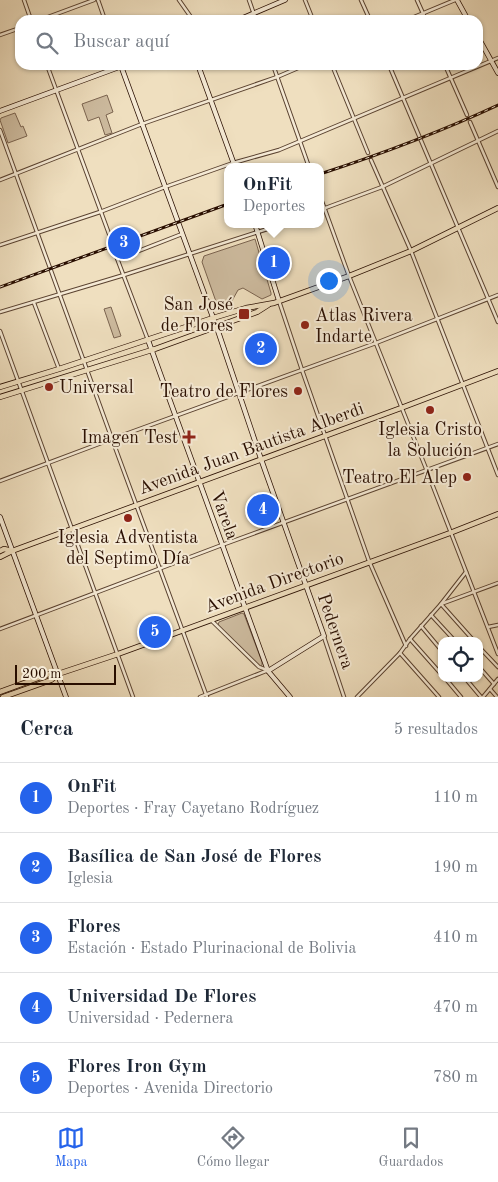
<!DOCTYPE html>
<html lang="es">
<meta charset="utf-8">
<style>
body{margin:0;font-family:"Old Standard TT",serif;background:#f6f6f7;color:#1f2937}
.controls{position:absolute;right:15px;bottom:15px;display:grid;overflow:hidden;border-radius:10px;box-shadow:0 1px 4px #0004}
.controls button{width:45px;height:45px;display:grid;place-items:center;padding:0;border:0;border-bottom:1px solid #e0e1e3;background:#fff;color:#1f2937;font:25px sans-serif}
.scale{position:absolute;left:15px;bottom:12px;width:101px;box-sizing:border-box;padding-left:5px;border:2px solid #290e00;border-top:0;font-size:14px;line-height:18px;white-space:nowrap;color:#290e00;-webkit-text-stroke:4px #f5ead5;paint-order:stroke}
.you{position:absolute;left:328px;top:280px;width:18px;height:18px;margin:-12px;border:4px solid #fff;border-radius:50%;background:#1a73e8;box-shadow:0 0 0 8px #1a73e833}
.badge{display:grid;place-items:center;width:32px;height:32px;border-radius:50%;background:#2563eb;color:#fff;font-size:16px;font-weight:700}
.pin{position:absolute;translate:-50% -50%;border:2px solid #fff;box-shadow:0 1px 5px #0006}
.popup{position:absolute;left:224px;top:163px;width:100px;height:65px;box-sizing:border-box;display:grid;place-content:center;border-radius:10px;background:#fff;filter:drop-shadow(0 1px 4px #0005);font-size:16px;white-space:nowrap;color:#747a83}
.popup b{font-size:19px;color:#1f2937}
.popup::after{content:'';position:absolute;left:50%;top:100%;margin-left:-10px;border:10px solid transparent;border-top-color:#fff}
.list{margin:0;padding:0;list-style:none}
h2{display:flex;justify-content:space-between;align-items:center;height:65px;margin:0;padding:0 20px;font-size:21px}
h2 small{font-size:16px;font-weight:400;color:#747a83}
.list li{display:grid;grid-template-columns:32px 1fr auto;gap:15px;align-items:center;box-sizing:border-box;height:70px;padding:0 20px;border-top:1px solid #e0e1e3}
.list b{display:block;font-size:19px;white-space:nowrap}
.list p{margin:0;font-size:16px;white-space:nowrap;color:#747a83}
.list em{font-size:16px;font-style:normal;color:#747a83}
.icon{flex:none;width:28px;height:28px;fill:none;stroke:currentColor;stroke-width:2;stroke-linecap:round;stroke-linejoin:round}
.map{position:relative;flex:none;width:498px;height:697px;overflow:hidden}
.search{position:absolute;background:#fff;box-shadow:0 1px 4px #0004;left:15px;right:15px;top:15px;height:55px;display:flex;align-items:center;gap:12px;box-sizing:border-box;padding:0 18px;border-radius:15px;color:#747a83;font-size:19px}
.sheet{height:415px;background:#fff}
nav{display:flex;justify-content:space-around;align-items:center;box-sizing:border-box;height:70px;border-top:1px solid #e0e1e3;background:#fff;font-size:14px;color:#747a83}
nav a{display:grid;justify-items:center;gap:2px}
nav .on{color:#2563eb}
.map>svg:first-child{display:block}
</style>
<div class="map">
<svg width="498" height="697" viewBox="0 0 498 697">
<rect width="100%" height="100%" fill="#efdfbf"/>
<filter id="stains"><feTurbulence type="fractalNoise" baseFrequency=".004" numOctaves="4"/><feColorMatrix values="0 0 0 0 .2 0 0 0 0 .09 0 0 0 0 .02 0 0 0 .5 -.17"/></filter>
<radialGradient id="worn" r=".72"><stop offset=".6" stop-color="#630" stop-opacity="0"/><stop offset="1" stop-color="#630" stop-opacity=".3"/></radialGradient>
<g fill="#cdbb9f" stroke="#7b6450">
<path d="M107,95L113,112L106,115L112,133L105,135L99,117L88,121L82,104Z"/>
<path d="M15,113L21,127L23,126L27,136L8,143L0,120L1,118Z"/>
<path d="M255,239L271,293V295L262,299L243,288L238,290L228,308L219,310L202,262L204,256Z"/>
<path d="M111,307L121,336L114,338L104,309Z"/>
<path d="M242,613L244,614L262,662V665L261,667L259,666L218,625L219,622Z"/>
</g>
<g fill="none" stroke-linecap="round" stroke-linejoin="round">
<g stroke="#5a4230" stroke-width="4.5">
<g id="street">
<path d="M24,0L31,20"/>
<path d="M98,0L105,20"/>
<path d="M179,0L193,20"/>
<path d="M249,0L256,20"/>
<path d="M305,0L313,20"/>
<path d="M361,0L370,20"/>
<path d="M417,0L426,20"/>
<path d="M40,20L94,0"/>
<path d="M407,20L455,0"/>
<path d="M0,35L20,28"/>
<path d="M47,65L112,242"/>
<path d="M273,65L309,167"/>
<path d="M332,65L368,153"/>
<path d="M389,65L498,322"/>
<path d="M445,65L467,115"/>
<path d="M470,122L498,187"/>
<path d="M0,130L112,439L207,697"/>
<path d="M371,160L411,251L498,475"/>
<path d="M0,180L142,124L277,77L305,65"/>
<path d="M320,196L349,276L427,471L498,654"/>
<path d="M320,210L382,187L498,131"/>
<path d="M0,245L100,212L165,187L233,163L279,150L498,58"/>
<path d="M115,253L148,340"/>
<path d="M118,259L182,234"/>
<path d="M279,301L302,370L369,561L406,646"/>
<path d="M34,303L59,369"/>
<path d="M0,312L124,275L283,224"/>
<path d="M0,331L133,697"/>
<path d="M0,481L112,439L376,343L498,295"/>
<path d="M431,615L455,641"/>
<path d="M212,621L259,667L267,670"/>
<path d="M421,626L442,651"/>
<path d="M488,627L498,625"/>
<path d="M0,629L222,545L498,444"/>
<path d="M324,637L344,697"/>
<path d="M410,639L442,675"/>
<path d="M474,641L441,604L498,583"/>
<path d="M479,647L498,667"/>
<path d="M400,653L439,697"/>
<path d="M479,667L494,684"/>
<path d="M445,678L461,697"/>
<path d="M465,678L481,697"/>
<path d="M490,689L497,697"/>
<path d="M200,697L266,671"/>
<path d="M357,697L400,653L410,639L441,604L466,572"/>
<path d="M483,697L498,679"/>
</g>
</g>
<g stroke="#290e00" stroke-width="5.5">
<g id="secondary">
<path d="M457,0L468,20"/>
<path d="M238,20L285,0"/>
<path d="M478,37L498,73"/>
<path d="M198,65L235,167"/>
<path d="M121,66L219,334L261,459L324,636L268,671"/>
<path d="M0,111L122,66"/>
<path d="M255,224L279,301"/>
<path d="M148,340L268,671L290,697"/>
<path d="M0,517L66,697"/>
</g>
</g>
<g stroke="#290e00" stroke-width="6">
<g id="primary">
<path d="M0,387L59,369L213,318L246,308L274,303L349,276L411,251L498,208"/>
<path d="M0,397L155,349L257,312L268,305"/>
<path d="M0,551L4,549L12,551"/>
<path d="M0,557L12,551L401,408L498,371"/>
<path d="M0,692L49,674H58L118,654L450,533L498,514"/>
<path d="M3,697L51,680L58,674"/>
</g>
</g>
<use href="#street" stroke="#f5ead5" stroke-width="2.5"/>
<use href="#secondary" stroke="#f5ead5" stroke-width="4"/>
<use href="#primary" stroke="#efdfbf" stroke-width="4.5"/>
<g stroke="#290e00" stroke-width="3">
<g id="rail">
<path d="M320,174C381,154 440,132 498,105"/>
<path d="M0,287L228,204"/>
</g>
</g>
<use href="#rail" stroke="#f5ead5" stroke-width="1" stroke-dasharray="4" stroke-linecap="butt"/>
</g>
<g fill="#8f2418" stroke="#f5ead5" stroke-width="2">
<rect x="238" y="308" width="12" height="12" rx="2.5"/>
<circle cx="305" cy="325" r="5"/>
<circle cx="49" cy="387" r="5"/>
<circle cx="298" cy="391" r="5"/>
<circle cx="430" cy="410" r="5"/>
<path d="M186.5 429.5h5v5h5v5h-5v5h-5v-5h-5v-5h5z"/>
<circle cx="467" cy="477" r="5"/>
<circle cx="128" cy="518" r="5"/>
</g>
<g text-anchor="middle" stroke-width="4" stroke-linejoin="round" paint-order="stroke">
<g font-size="18" fill="#290e00" stroke="#f5ead5" text-anchor="end">
<text x="233" y="310">San José<tspan x="233" dy="21">de Flores</tspan></text>
<text x="315" y="321" text-anchor="start">Atlas Rivera<tspan x="315" dy="21">Indarte</tspan></text>
<text x="59" y="393" text-anchor="start">Universal</text>
<text x="288" y="397">Teatro de Flores</text>
<text x="430" y="435" text-anchor="middle">Iglesia Cristo<tspan x="430" dy="21">la Solución</tspan></text>
<text x="178" y="443">Imagen Test</text>
<text x="457" y="483">Teatro El Alep</text>
<text x="128" y="543" text-anchor="middle">Iglesia Adventista<tspan x="128" dy="21">del Septimo Día</tspan></text>
</g>
<g font-size="18" fill="#290e00" stroke="#f5ead5">
<text transform="translate(251 448) rotate(-20)" y="6">Avenida Juan Bautista Alberdi</text>
<text transform="translate(225 515) rotate(70)" y="6">Varela</text>
<text transform="translate(274 582) rotate(-20)" y="6">Avenida Directorio</text>
<text transform="translate(336 631) rotate(71)" y="6">Pedernera</text>
</g>
</g>
<rect width="100%" height="100%" filter="url(#stains)"/>
<rect width="100%" height="100%" fill="url(#worn)"/>
</svg>
<div class="controls">
<button><svg class="icon" aria-label="locate" viewBox="0 0 24 24"><circle cx="12" cy="12" r="6"/><path d="M12 2v4M12 18v4M2 12h4M18 12h4"/></svg></button>
</div>
<div class="scale">200 m</div>
<div class="you"></div>
<div class="pin badge" style="left:274px;top:263px">1</div>
<div class="popup"><b>OnFit</b>Deportes</div>
<div class="pin badge" style="left:261px;top:349px">2</div>
<div class="pin badge" style="left:124px;top:243px">3</div>
<div class="pin badge" style="left:263px;top:510px">4</div>
<div class="pin badge" style="left:155px;top:632px">5</div>
<div class="search"><svg class="icon" aria-label="search" viewBox="0 0 24 24"><circle cx="10" cy="10" r="6"/><path d="M15 15l6 6"/></svg>Buscar aquí</div>
</div>
<section class="sheet">
<h2>Cerca<small>5 resultados</small></h2>
<ul class="list">
<li><span class="badge">1</span><div><b>OnFit</b><p>Deportes · Fray Cayetano Rodríguez</p></div><em>110 m</em></li>
<li><span class="badge">2</span><div><b>Basílica de San José de Flores</b><p>Iglesia</p></div><em>190 m</em></li>
<li><span class="badge">3</span><div><b>Flores</b><p>Estación · Estado Plurinacional de Bolivia</p></div><em>410 m</em></li>
<li><span class="badge">4</span><div><b>Universidad De Flores</b><p>Universidad · Pedernera</p></div><em>470 m</em></li>
<li><span class="badge">5</span><div><b>Flores Iron Gym</b><p>Deportes · Avenida Directorio</p></div><em>780 m</em></li>
</ul>
</section>
<nav>
<a class="on"><svg class="icon" aria-label="map" viewBox="0 0 24 24"><path d="M3 6l6-2 6 2 6-2v14l-6 2-6-2-6 2zM9 4v14M15 6v14"/></svg>Mapa</a>
<a><svg class="icon" aria-label="directions" viewBox="0 0 24 24"><path d="M12 3l9 9-9 9-9-9zM9 14v-3h6M13 9l2 2-2 2"/></svg>Cómo llegar</a>
<a><svg class="icon" aria-label="saved" viewBox="0 0 24 24"><path d="M7 4h10v16l-5-4-5 4z"/></svg>Guardados</a>
</nav>
